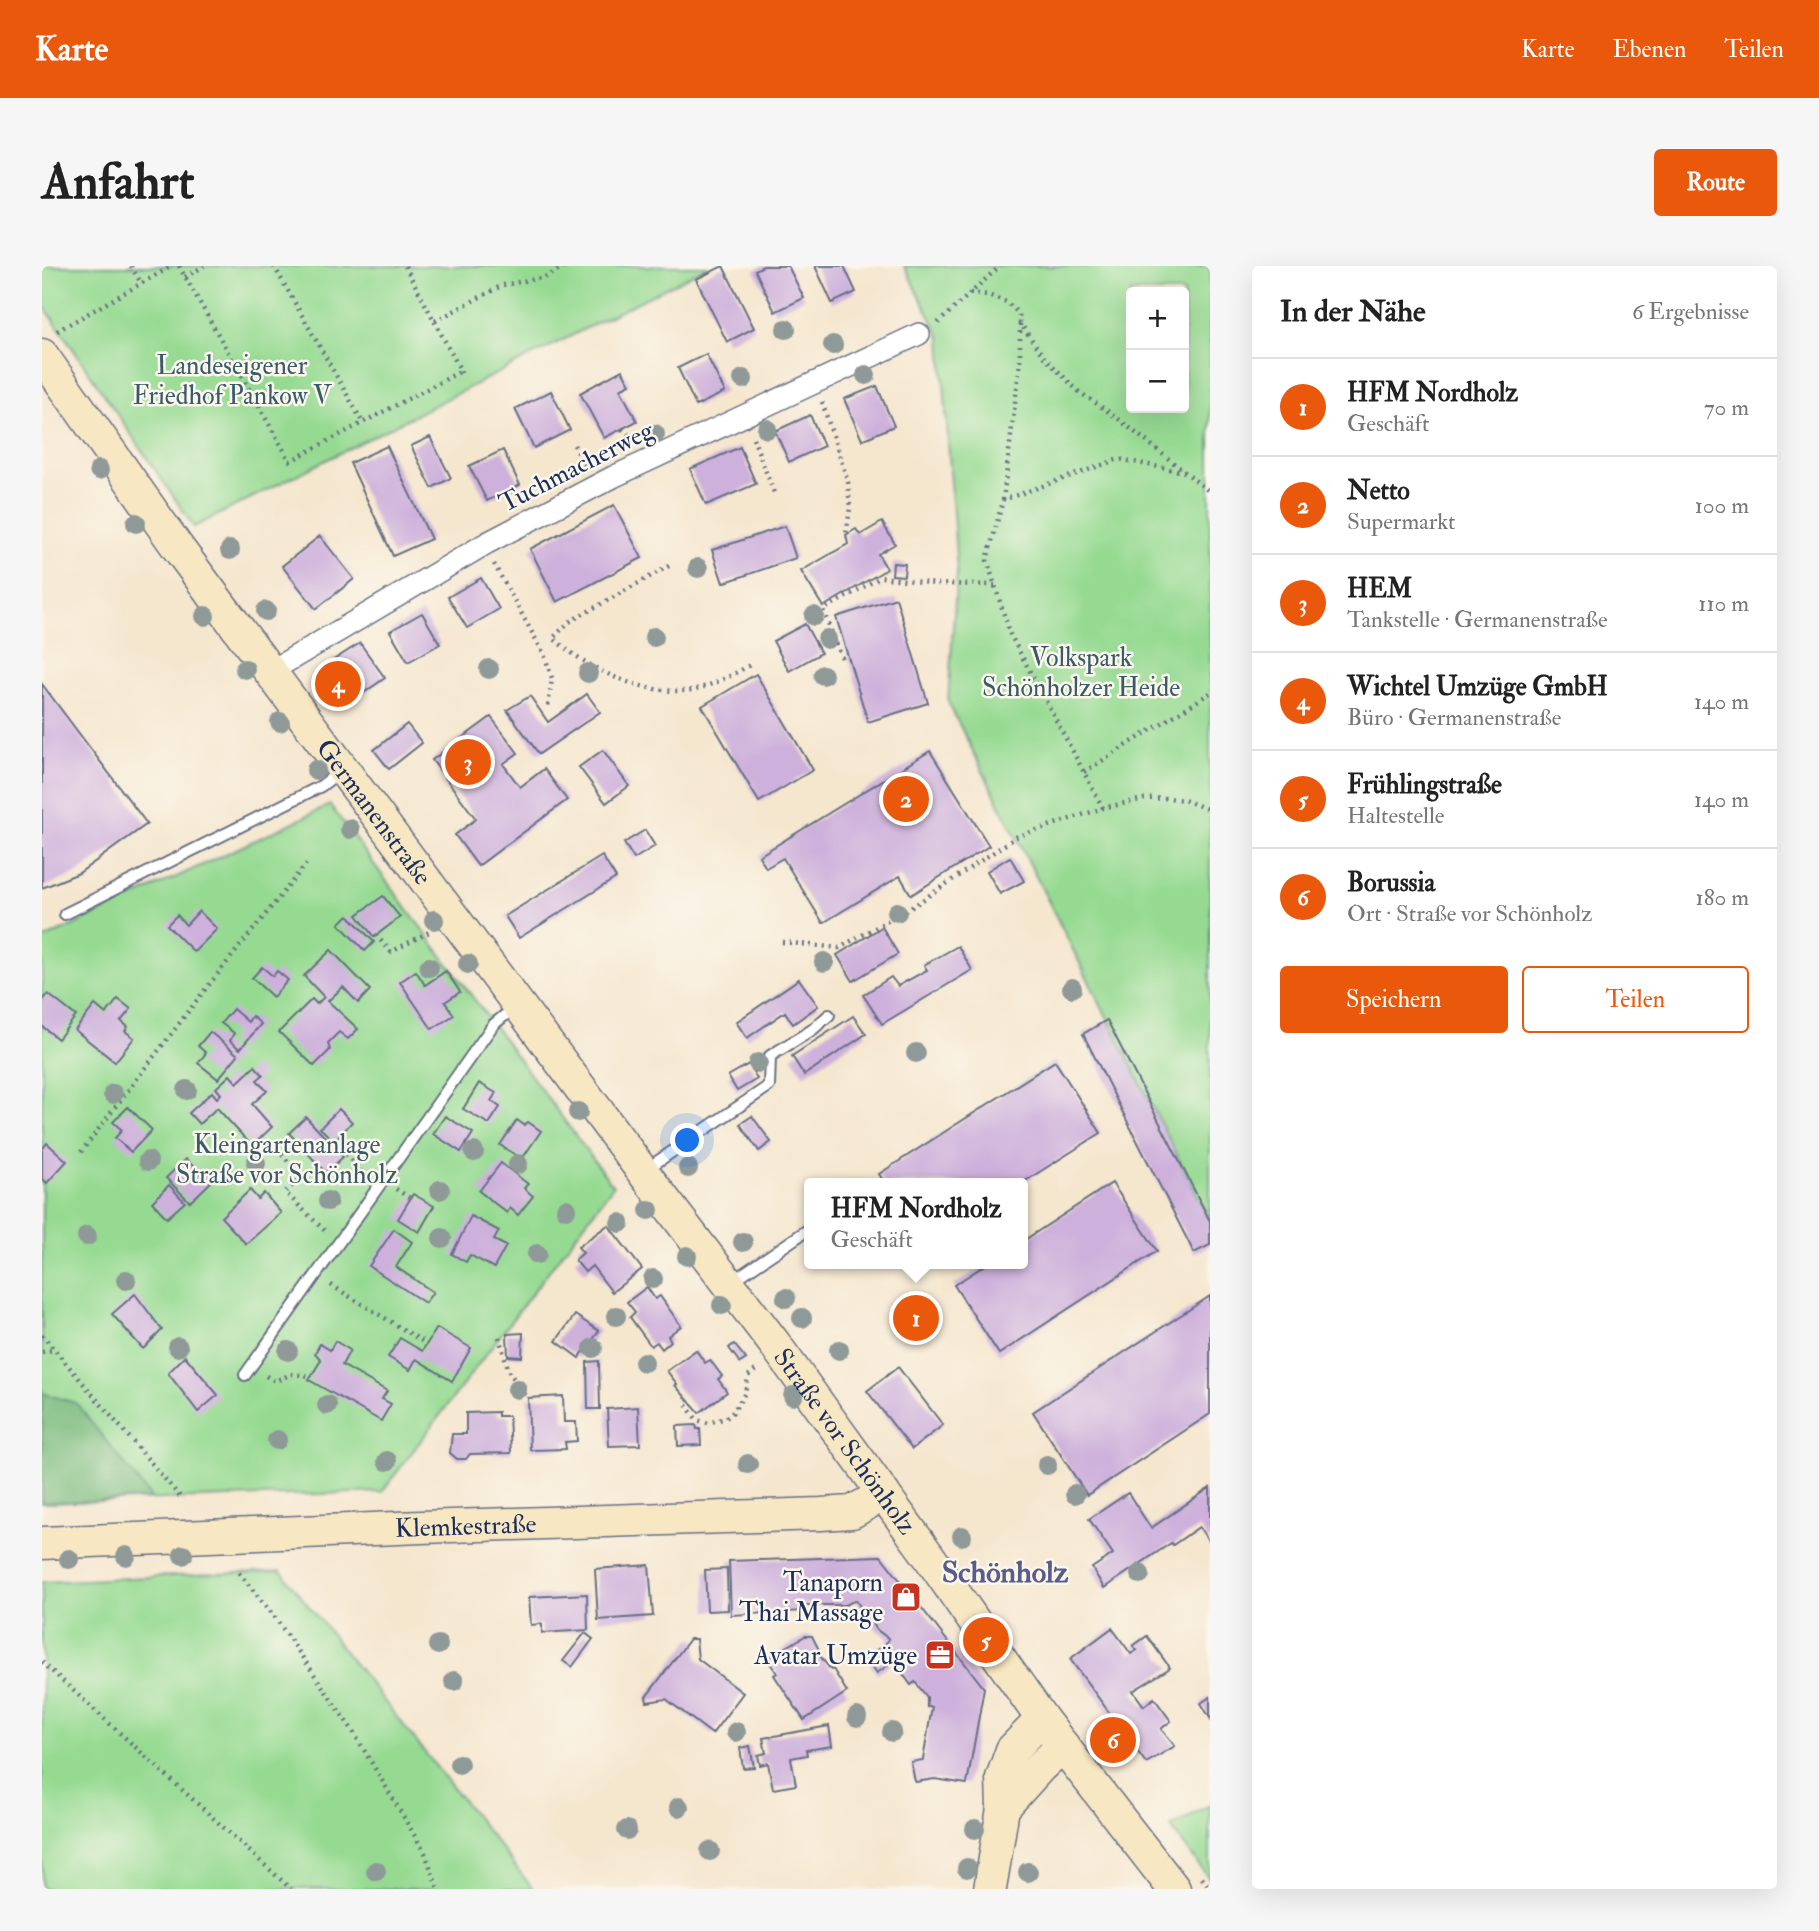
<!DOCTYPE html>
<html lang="de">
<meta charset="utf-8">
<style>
body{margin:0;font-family:"IM FELL Double Pica",serif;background:#f6f6f6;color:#222}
.controls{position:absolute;right:21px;top:21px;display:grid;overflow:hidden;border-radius:7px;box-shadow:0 7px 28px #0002}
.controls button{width:63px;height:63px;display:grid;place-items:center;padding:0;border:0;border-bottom:2px solid #e0e0e0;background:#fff;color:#222;font:35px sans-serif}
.you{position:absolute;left:646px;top:875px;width:24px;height:24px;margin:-18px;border:5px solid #fff;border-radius:50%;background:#1a73e8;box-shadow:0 0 0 10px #1a73e833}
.badge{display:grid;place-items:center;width:46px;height:46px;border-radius:50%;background:#ea580c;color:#fff;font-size:23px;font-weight:700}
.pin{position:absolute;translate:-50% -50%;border:4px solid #fff;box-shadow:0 2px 7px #0006}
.popup{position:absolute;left:762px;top:912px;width:224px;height:91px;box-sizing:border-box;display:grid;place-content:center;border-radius:7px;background:#fff;filter:drop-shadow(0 2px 5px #0005);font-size:23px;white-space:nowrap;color:#767676}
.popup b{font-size:26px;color:#222}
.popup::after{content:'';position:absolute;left:50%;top:100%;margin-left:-14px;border:14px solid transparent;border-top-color:#fff}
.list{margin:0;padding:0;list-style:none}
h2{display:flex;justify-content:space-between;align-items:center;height:91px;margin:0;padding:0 28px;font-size:30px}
h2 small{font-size:23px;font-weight:400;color:#767676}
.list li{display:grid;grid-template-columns:46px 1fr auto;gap:21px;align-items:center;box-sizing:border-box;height:98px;padding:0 28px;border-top:2px solid #e0e0e0}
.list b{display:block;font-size:26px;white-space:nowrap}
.list p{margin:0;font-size:23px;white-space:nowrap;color:#767676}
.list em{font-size:23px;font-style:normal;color:#767676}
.actions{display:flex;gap:14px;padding:21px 28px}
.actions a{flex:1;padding:16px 0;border:2px solid #ea580c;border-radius:7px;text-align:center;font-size:24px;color:#ea580c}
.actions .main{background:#ea580c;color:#fff}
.map{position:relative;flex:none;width:1168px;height:1623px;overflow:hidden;border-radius:7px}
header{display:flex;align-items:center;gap:42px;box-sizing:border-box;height:98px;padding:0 35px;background:#ea580c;color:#fff}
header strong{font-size:33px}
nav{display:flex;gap:38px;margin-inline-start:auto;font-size:24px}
.intro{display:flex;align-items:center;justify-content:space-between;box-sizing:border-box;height:168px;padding:0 42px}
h1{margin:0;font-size:49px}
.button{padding:18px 32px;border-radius:7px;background:#ea580c;color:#fff;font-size:24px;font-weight:700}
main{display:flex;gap:42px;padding:0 42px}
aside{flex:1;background:#fff;border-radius:7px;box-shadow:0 7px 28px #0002}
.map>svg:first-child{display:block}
</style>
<header>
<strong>Karte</strong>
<nav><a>Karte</a><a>Ebenen</a><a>Teilen</a></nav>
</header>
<div class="intro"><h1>Anfahrt</h1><a class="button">Route</a></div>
<main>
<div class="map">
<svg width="1168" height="1623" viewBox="0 0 1168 1623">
<rect width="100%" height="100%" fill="#fbf7ec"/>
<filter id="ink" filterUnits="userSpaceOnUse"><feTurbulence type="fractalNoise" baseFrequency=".0143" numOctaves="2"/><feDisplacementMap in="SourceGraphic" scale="14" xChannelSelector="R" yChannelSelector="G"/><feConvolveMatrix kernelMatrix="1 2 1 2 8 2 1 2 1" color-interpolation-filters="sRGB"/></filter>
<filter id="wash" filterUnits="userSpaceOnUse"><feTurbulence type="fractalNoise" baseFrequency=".00686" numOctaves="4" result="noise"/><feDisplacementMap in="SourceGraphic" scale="28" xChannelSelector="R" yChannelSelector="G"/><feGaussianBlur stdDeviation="1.57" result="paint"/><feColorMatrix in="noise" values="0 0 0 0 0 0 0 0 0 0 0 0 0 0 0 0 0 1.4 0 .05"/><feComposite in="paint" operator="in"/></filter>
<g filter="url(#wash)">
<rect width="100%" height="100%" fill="#f5e6ce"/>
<g fill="#96da92" stroke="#588478" stroke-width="2" fill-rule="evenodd">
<path d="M0,0H667L152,261L0,37Z"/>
<path d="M862,0H1168V955L906,436L915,305L899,72ZM1089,26H1142V142H1089Z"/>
<path d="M288,539L571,920L340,1226L0,1237V674Z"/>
<path d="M239,1305L491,1623H0V1316Z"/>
<path d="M1168,1539V1614L1129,1561Z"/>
</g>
<path fill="#78ba7c" stroke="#4a746d" stroke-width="2" d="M0,1127L34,1137L110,1233L0,1237Z"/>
<g id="blocks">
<g fill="#cdb0db">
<path d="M681,0L712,62L685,76L654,13Z"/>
<path d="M721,0H746L762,32L733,46L713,4Z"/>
<path d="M773,0H802L814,26L790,37Z"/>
<path d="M664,88L683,126L654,140L636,102Z"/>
<path d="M580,104L588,118L578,123L595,155L562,172L538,127Z"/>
<path d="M835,120L852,160L820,174L802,133Z"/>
<path d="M509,125L528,164L492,182L473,143Z"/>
<path d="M768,149L782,180L747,196L733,165Z"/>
<path d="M388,171L409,212L390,222L369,180Z"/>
<path d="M345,180L389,273L351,290L308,197Z"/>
<path d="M698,181L714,218L664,239L648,203Z"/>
<path d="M461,184L478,219L445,235L427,200Z"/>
<path d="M572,239L600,292L515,336L488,283Z"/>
<path d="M840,256L853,278L836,288L845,303L781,341L759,305L806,278L804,269L814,263L818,269Z"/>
<path d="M743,260L754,292L681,317L670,284Z"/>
<path d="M278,270L312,313L274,343L240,300Z"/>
<path d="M851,297L863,298L862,310L850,309Z"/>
<path d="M439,312L457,343L425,362L406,331Z"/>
<path d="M854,332L886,437L826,456L794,351Z"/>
<path d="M380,347L398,378L366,396L348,365Z"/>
<path d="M763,358L779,387L747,405L731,375Z"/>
<path d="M318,377L343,412L304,439L279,402Z"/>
<path d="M714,408L771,504L717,536L660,440Z"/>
<path d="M0,418L105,558L37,607L0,622Z"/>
<path d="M545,428L558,446L497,488L465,444L488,430L506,456Z"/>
<path d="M449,451L476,487L461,498L478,521L502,503L525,534L436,600L413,569L434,553L390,494Z"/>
<path d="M365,458L380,477L347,503L332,484Z"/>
<path d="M561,484L587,520L564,537L537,501Z"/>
<path d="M888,485L947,580L869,629L858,610L781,657L741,592L724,602L717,590Z"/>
<path d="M603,564L613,580L592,593L582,577Z"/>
<path d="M560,590L574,612L477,672L463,650Z"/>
<path d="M968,591L982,615L958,628L945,605Z"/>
<path d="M341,630L358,651L332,671L315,649Z"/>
<path d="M157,645L175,663L152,686L125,659L135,649L144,659Z"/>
<path d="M306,649L332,676L323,685L297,658Z"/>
<path d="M840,661L856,688L811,715L795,689Z"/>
<path d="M916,680L930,704L840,758L821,729L849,711L856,720L885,704L882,699Z"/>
<path d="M289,684L328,724L316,737L301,721L286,735L316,763L306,773L297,766L286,777L288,784L272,800L237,766L270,733L275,738L282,731L262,710Z"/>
<path d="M220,701L231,710L235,705L246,714L231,731L210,712Z"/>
<path d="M374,705L383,719L404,705L418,726L403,736L412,749L390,763L358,716Z"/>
<path d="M757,713L776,740L751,758L743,746L705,772L694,756Z"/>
<path d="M6,728L34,750L16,773L0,760V735Z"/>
<path d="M76,733L89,743L79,755L86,761L83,765L92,772L73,796L33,764L53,739L64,748Z"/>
<path d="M191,743L206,756L210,750L219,758L198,783L188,775L192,767L179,757Z"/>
<path d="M811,750L824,768L762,809L750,790Z"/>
<path d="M1065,754L1168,955V979L1152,987L1041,768Z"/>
<path d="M168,766L196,789L176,813L156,797L164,787L156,780Z"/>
<path d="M1013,795L1059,867L980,917H843L837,908Z"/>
<path d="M707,798L715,813L695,825L686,810Z"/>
<path d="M213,800L221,809L215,814L225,825L210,838L230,861L210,880L175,842L157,858L147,847L170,826L175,832L179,828L174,822L188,809L195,817Z"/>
<path d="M437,817L454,827L449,835L458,841L447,858L421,843Z"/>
<path d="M86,841L110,864L89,886L73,872L80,864L71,856Z"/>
<path d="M297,843L310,856L292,875L278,862Z"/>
<path d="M403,850L431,867L419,886L391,868Z"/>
<path d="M710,850L729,876L717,885L698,858Z"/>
<path d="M264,851L301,891L284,907L247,867Z"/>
<path d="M475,854L482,859L486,856L499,865L480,893L458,879Z"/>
<path d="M5,877L25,895L5,917L0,913V883Z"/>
<path d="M143,893L169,916L148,936L124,912Z"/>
<path d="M459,897L486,918L482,922L491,930L476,949L468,942L465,947L437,925Z"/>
<path d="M1070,917L1115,985L957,1088L912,1019L945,998H981V975Z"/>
<path d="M127,919L143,936L125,952L110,936Z"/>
<path d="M208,924L216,933L222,927L239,947L204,978L179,951Z"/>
<path d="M371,928L392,940L377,966L356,953Z"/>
<path d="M429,950L457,965L452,974L464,980L452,1002L428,989L424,996L410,988Z"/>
<path d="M566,959L600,1003L570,1026L550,1000L543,1006L533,994L541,987L536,981Z"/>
<path d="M352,963L370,976L354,1001L391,1026L383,1037L327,1000Z"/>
<path d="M605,1021L613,1033L618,1030L639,1060L626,1070L629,1075L620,1083L615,1076L609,1080L588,1051L593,1046L585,1036Z"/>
<path d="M93,1028L120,1064L101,1083L70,1048Z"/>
<path d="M1168,1030V1148L1045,1229L991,1146Z"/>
<path d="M533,1049L557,1065L537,1092L514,1075Z"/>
<path d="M395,1062L429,1082L410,1115L374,1093L368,1104L346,1091L358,1072L380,1085Z"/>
<path d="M481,1067L480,1091L466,1090L465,1068Z"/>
<path d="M293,1075L308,1084L300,1099L345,1125L340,1133L349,1138L339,1155L267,1114L279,1094L273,1087L278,1078L288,1084Z"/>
<path d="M692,1078L704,1093L698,1097L687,1082Z"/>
<path d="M654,1084L663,1097L668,1094L680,1110L676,1113L685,1126L657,1147L633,1119L635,1118L625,1105Z"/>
<path d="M143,1090L176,1129L156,1146L126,1107Z"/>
<path d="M557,1095L558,1143H546L545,1096Z"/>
<path d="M856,1101L901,1159L870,1183L825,1125Z"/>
<path d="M521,1130L522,1156H534L535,1175L523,1176L524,1183L488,1184L486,1132Z"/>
<path d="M596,1141L598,1179L567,1180L565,1143Z"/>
<path d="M456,1146V1150H467L469,1187L428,1188L424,1193H415L408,1187L410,1168H424V1147Z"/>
<path d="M654,1159L655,1163H658L659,1179L636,1180L635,1160Z"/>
<path d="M1168,1222V1277L1157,1261L1131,1279L1129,1277L1062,1322L1050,1302L1071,1288L1047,1253L1086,1227L1109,1262Z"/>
<path d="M839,1290L942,1422L925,1518L893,1513L873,1516L869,1496L881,1494L890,1441H885V1431L873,1416L869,1419L861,1408L864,1405L858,1397L854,1400L851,1396L835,1407L824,1392L837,1382L839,1384L847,1373L835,1364L828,1353L826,1354L814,1334L803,1339H761V1345L689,1349L687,1295Z"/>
<path d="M607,1299L611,1350L556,1354L553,1303Z"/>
<path d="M685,1303L686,1344L665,1345L663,1304Z"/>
<path d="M545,1328L546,1364L500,1367V1358L489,1359L487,1331Z"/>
<path d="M1070,1362L1089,1388L1095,1384L1091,1380L1105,1370L1128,1402L1091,1425L1102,1440L1112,1432L1129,1455L1119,1463L1133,1480L1104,1497L1028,1393Z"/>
<path d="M543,1367L551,1373L530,1401L521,1395Z"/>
<path d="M763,1370H770L777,1384L775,1386L789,1404L791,1403L805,1426L762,1454L732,1409L735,1407L725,1393Z"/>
<path d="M648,1373H654L656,1393L701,1427L670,1468L624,1433L605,1436L604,1431Z"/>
<path d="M1168,1431V1452L1159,1437Z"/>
<path d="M787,1460L790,1480L764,1484L765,1489L749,1492L754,1519L731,1523L726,1497L718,1499L716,1489L724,1487L721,1472Z"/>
<path d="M708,1480L712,1501L701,1502L698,1482Z"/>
</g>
</g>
</g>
<g filter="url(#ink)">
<use href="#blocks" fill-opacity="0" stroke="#676f85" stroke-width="2"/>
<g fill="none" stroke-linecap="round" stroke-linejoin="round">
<g stroke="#676f85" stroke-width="14">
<g id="lane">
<path d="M23,648L279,520L300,504"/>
<path d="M603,904L727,820L728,790L770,764L787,749"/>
<path d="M689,1016L767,963"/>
<path d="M203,1109L451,759L473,741"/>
</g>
</g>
<g stroke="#676f85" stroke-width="24">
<path id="street" d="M229,405L445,277L571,211L877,68"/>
</g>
<g stroke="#676f85" stroke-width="35">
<g id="secondary">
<path id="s1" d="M0,89L136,282L601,906L732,1077L886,1289L1000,1453L1132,1623"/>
<path id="s2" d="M0,1277L379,1261L779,1248L810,1246L842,1228"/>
<path d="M961,1542L998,1501L1021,1480"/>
<path d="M948,1623L961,1542L960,1512L970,1484L1000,1453"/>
</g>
</g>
<g stroke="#676f85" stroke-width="4.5" stroke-dasharray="2 5" stroke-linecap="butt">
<path d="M89,0L99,17"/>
<path d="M137,0L248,195L419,105"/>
<path d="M232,0L321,157"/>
<path d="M363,0L420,107"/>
<path d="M143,11L162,0"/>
<path d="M928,27L946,29L965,36L977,48L978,57L1002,91L1036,125L1074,151L1168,226"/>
<path d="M393,55L461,19L504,11L523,0"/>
<path d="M896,57L958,0"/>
<path d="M15,65L130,0"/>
<path d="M780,136L806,216L808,242L804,269"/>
<path d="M580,163L592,174"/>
<path d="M711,172L732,227"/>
<path d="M532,179L543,199"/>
<path d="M961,234L978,97V58"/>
<path d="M452,298L502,388L510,412L506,441"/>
<path d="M627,300L527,356L511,372C545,402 593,426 640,425C664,424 691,409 711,397"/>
<path d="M800,392L781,344L839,311L894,318L953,319"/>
<path d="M1042,506L1168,427"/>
<path d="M1061,542L968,368L945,294L961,234L1077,193L1142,206"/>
<path d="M334,669L349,686L387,666"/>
<path d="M740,676L797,682L870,641L974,571L1061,542L1102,533L1126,532L1142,534L1168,544"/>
<path d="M300,883L322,909"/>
<path d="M39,886L162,725L264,598"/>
<path d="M240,888L259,912L243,926L283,965"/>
<path d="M354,923L368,932"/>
<path d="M289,1019L385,1078"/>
<path d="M0,1069L139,1232"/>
<path d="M457,1071L467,1106L486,1132"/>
<path d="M0,1086L12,1084"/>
<path d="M224,1110L233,1115L250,1108L269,1110"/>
<path d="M644,1139L655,1154L666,1157L684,1152L691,1146L703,1127L706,1110L715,1103"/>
<path d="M197,1307L232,1350L309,1462L383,1587L396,1623"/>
<path d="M0,1396L249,1623"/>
<path d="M1160,1612L1168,1622"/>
</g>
<use href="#lane" stroke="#fff" stroke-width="10"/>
<use href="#street" stroke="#fff" stroke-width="21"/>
<use href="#secondary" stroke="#f7e8c3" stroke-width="32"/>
</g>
<g fill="#8e9998">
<circle cx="744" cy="63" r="10"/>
<circle cx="791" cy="79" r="10"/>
<circle cx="824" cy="109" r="10"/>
<circle cx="701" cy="113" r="10"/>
<circle cx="725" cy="163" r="10"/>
<circle cx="613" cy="168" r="10"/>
<circle cx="57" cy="204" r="10"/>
<circle cx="94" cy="257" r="10"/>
<circle cx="188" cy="284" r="10"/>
<circle cx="656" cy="302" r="10"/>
<circle cx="224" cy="345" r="10"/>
<circle cx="163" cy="350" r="10"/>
<circle cx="772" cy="350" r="10"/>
<circle cx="612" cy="371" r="10"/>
<circle cx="785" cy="373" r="10"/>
<circle cx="203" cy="403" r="10"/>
<circle cx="447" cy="403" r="10"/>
<circle cx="546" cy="407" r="10"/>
<circle cx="781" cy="409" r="10"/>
<circle cx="238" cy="456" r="10"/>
<circle cx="274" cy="504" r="10"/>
<circle cx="308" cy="563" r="10"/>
<circle cx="855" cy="646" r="10"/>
<circle cx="392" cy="654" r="10"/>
<circle cx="782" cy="696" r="10"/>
<circle cx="426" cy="698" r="10"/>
<circle cx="387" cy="701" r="10"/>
<circle cx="1030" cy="722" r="10"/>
<circle cx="874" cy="787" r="10"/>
<circle cx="716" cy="797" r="10"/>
<circle cx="145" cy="824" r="10"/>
<circle cx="71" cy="828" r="10"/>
<circle cx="536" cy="846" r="10"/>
<circle cx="432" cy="886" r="10"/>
<circle cx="106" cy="895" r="10"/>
<circle cx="214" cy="897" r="10"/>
<circle cx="476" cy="898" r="10"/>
<circle cx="646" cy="902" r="10"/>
<circle cx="398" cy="924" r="10"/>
<circle cx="286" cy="935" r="10"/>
<circle cx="524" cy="943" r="10"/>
<circle cx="607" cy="944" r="10"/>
<circle cx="578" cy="957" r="10"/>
<circle cx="45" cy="970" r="10"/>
<circle cx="400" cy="972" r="10"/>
<circle cx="701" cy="976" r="10"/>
<circle cx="495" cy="988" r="10"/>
<circle cx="645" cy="990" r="10"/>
<circle cx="611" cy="1013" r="10"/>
<circle cx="84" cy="1014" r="10"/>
<circle cx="744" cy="1032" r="10"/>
<circle cx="680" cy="1039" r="10"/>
<circle cx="574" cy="1050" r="10"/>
<circle cx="760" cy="1052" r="10"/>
<circle cx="136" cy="1081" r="10"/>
<circle cx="551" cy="1082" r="10"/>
<circle cx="797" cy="1084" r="10"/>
<circle cx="246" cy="1085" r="10"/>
<circle cx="602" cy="1096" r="10"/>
<circle cx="475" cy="1123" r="10"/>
<circle cx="751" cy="1130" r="10"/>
<circle cx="285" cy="1139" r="10"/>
<circle cx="235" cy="1174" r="10"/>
<circle cx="345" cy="1195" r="10"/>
<circle cx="706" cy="1198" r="10"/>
<circle cx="1005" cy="1199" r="10"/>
<circle cx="1033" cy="1228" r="10"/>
<circle cx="920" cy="1270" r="10"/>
<circle cx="141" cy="1289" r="10"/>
<circle cx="84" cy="1290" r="10"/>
<circle cx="27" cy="1293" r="10"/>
<circle cx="1098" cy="1308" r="10"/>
<circle cx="396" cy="1379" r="10"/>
<circle cx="412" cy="1415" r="10"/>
<circle cx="815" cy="1451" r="10"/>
<circle cx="694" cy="1466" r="10"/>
<circle cx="850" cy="1466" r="10"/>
<circle cx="417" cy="1498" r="10"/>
<circle cx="637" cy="1541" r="10"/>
<circle cx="933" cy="1563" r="10"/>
<circle cx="585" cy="1564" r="10"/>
<circle cx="668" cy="1585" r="10"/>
<circle cx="925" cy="1602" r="10"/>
<circle cx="334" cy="1605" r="10"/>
<circle cx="986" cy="1606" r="10"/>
</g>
</g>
<defs>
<g id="shop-square" transform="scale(1.575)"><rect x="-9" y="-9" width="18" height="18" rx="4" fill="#c8321e" stroke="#fbf7ec"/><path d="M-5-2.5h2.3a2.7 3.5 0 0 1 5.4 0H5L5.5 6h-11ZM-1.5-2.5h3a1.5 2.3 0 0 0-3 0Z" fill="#fff"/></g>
<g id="office-square" transform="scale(1.575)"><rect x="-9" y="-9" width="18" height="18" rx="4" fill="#c8321e" stroke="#fbf7ec"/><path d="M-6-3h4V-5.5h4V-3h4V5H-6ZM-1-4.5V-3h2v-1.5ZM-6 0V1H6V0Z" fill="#fff"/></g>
</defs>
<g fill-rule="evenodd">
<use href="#shop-square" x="864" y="1331"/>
<use href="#office-square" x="898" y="1389"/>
</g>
<g text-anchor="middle" stroke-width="5" stroke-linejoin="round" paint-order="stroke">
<g font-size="26" fill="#3a5a6b" stroke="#fbf7ec">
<text x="190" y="108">Landeseigener<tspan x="190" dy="30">Friedhof Pankow V</tspan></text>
<text x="1039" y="400">Volkspark<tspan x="1039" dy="30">Schönholzer Heide</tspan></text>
<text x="245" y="887">Kleingartenanlage<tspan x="245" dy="30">Straße vor Schönholz</tspan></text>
</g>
<g font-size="26" fill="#1b2f5e" stroke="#fbf7ec">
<text transform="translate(534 200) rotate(-27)" y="9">Tuchmacherweg</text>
<text dy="9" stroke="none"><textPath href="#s1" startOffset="565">Germanenstraße</textPath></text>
<text dy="9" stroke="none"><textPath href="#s1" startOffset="1351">Straße vor Schönholz</textPath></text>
<text dy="9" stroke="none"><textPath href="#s2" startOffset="424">Klemkestraße</textPath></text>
</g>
<g font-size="26" fill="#1b2f5e" stroke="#fbf7ec" text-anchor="end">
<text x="841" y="1325">Tanaporn<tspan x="841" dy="30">Thai Massage</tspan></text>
<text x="875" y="1398">Avatar Umzüge</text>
</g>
<g font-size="30" font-weight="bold" fill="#595c8a" stroke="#fbf7ec">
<text x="963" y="1316">Schönholz</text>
</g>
</g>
</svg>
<div class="controls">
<button>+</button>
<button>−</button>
</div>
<div class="you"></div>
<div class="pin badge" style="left:874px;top:1052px">1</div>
<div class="popup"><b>HFM Nordholz</b>Geschäft</div>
<div class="pin badge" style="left:864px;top:533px">2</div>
<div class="pin badge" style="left:426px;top:496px">3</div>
<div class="pin badge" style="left:296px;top:418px">4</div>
<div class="pin badge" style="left:944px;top:1374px">5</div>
<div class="pin badge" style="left:1071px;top:1474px">6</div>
</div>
<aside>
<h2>In der Nähe<small>6 Ergebnisse</small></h2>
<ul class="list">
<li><span class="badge">1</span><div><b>HFM Nordholz</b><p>Geschäft</p></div><em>70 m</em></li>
<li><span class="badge">2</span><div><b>Netto</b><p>Supermarkt</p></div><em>100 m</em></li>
<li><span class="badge">3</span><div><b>HEM</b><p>Tankstelle · Germanenstraße</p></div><em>110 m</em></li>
<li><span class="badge">4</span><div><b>Wichtel Umzüge GmbH</b><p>Büro · Germanenstraße</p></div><em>140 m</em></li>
<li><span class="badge">5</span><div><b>Frühlingstraße</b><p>Haltestelle</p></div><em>140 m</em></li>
<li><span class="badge">6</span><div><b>Borussia</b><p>Ort · Straße vor Schönholz</p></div><em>180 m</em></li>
</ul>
<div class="actions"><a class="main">Speichern</a><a>Teilen</a></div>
</aside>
</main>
